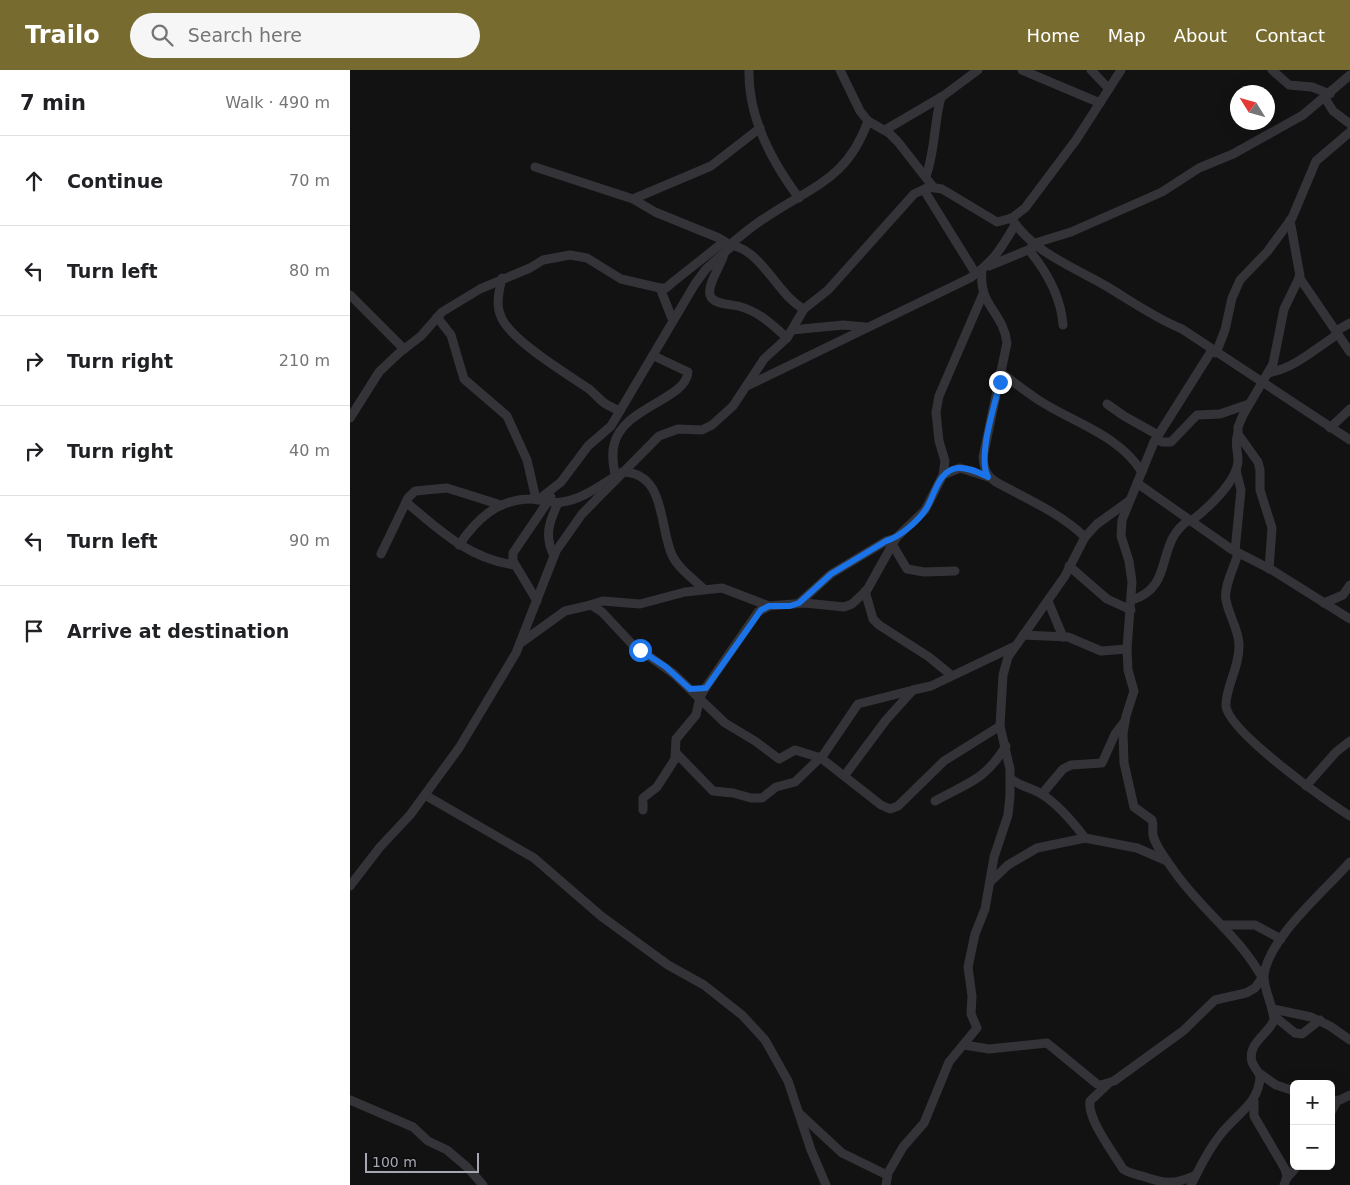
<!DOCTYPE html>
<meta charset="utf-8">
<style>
body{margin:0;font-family:"DejaVu Sans",sans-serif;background:#f6f6f6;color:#202124}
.controls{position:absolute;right:15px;bottom:15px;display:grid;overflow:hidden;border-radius:8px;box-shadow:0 5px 20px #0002}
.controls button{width:45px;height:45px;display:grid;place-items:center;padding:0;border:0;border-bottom:1px solid #e0e0e0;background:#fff;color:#202124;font:25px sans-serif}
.compass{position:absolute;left:880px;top:15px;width:45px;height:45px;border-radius:50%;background:#fff;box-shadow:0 5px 20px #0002;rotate:307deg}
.scale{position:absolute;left:15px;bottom:12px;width:114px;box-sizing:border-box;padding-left:5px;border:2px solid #a5a7b3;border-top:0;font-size:14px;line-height:18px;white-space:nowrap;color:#a5a7b3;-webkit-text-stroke:4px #0d0d0e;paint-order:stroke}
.stop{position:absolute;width:15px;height:15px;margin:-11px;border:4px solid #1a73e8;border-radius:50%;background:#fff}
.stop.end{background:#1a73e8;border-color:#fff;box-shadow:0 1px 5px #0008}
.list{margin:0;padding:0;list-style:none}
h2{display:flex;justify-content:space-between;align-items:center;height:65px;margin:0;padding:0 20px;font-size:21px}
h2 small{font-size:16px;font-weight:400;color:#757577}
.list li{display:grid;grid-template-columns:32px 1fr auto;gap:15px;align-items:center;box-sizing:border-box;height:90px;padding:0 20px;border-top:1px solid #e0e0e0}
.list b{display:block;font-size:19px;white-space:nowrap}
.list em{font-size:16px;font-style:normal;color:#757577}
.icon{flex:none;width:28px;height:28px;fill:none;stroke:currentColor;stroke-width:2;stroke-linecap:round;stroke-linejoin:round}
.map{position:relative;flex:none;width:1000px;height:1115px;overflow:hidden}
header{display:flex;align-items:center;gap:30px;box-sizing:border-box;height:70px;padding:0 25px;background:#776b2f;color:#fff}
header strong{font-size:24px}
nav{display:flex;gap:28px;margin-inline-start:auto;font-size:18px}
.search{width:350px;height:45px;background:#f6f6f6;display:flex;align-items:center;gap:12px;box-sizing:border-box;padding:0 18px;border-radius:28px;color:#757577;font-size:19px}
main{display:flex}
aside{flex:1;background:#fff}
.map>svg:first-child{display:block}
</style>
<header>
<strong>Trailo</strong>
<div class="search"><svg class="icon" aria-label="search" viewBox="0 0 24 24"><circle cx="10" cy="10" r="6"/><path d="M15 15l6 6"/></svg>Search here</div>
<nav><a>Home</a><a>Map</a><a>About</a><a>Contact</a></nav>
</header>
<main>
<aside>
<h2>7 min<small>Walk · 490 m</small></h2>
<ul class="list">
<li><svg class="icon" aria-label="ahead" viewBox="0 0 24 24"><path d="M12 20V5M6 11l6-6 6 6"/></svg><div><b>Continue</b></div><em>70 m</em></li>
<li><svg class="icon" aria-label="left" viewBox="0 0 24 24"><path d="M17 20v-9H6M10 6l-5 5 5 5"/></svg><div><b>Turn left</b></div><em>80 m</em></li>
<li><svg class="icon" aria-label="right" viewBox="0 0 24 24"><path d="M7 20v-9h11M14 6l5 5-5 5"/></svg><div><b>Turn right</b></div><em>210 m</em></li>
<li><svg class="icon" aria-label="right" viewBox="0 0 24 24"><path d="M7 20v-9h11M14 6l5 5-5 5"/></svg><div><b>Turn right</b></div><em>40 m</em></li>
<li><svg class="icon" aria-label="left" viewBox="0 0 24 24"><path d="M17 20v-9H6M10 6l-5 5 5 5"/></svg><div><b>Turn left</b></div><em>90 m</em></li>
<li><svg class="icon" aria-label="arrive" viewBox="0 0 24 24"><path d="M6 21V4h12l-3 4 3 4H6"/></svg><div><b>Arrive at destination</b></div></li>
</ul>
</aside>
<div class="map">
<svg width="1000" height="1115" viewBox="0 0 1000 1115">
<rect width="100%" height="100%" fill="#121213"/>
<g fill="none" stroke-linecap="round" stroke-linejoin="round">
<g stroke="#343338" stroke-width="9">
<path d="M399,0C398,47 422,92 449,128"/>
<path d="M490,0L510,41L518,51L539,63L548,72L584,118"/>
<path d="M672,0L750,33"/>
<path d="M741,0L759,19"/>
<path d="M922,0L939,15L962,17L980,24"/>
<path d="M975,28L983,41L1000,54"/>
<path d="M535,60L593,26L628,0"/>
<path d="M185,97L283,129L305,142L369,168L379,174"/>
<path d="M576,106C585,82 584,53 591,27"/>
<path d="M574,120L626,204"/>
<path d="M283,129L361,96L410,58"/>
<path d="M661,148C684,183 720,195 756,216C781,231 805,248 832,259L1000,370"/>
<path d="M381,174C392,165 403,155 415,148C462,116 497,110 518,51"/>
<path d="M682,174L721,162L812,122L849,98L883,84L953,45L1000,5"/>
<path d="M679,180C697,202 711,226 713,255"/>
<path d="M374,184C371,196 357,214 360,225C363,235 380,234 388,236C408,241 422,254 437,268"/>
<path d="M639,196L683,178"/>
<path d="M632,200C628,236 653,241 657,273L633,387C634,399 636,405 646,412C677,429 710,443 735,467"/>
<path d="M949,207L1000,282"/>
<path d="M152,208C149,222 145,235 152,249C164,272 217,304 239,319C244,323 248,328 253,332C258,336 264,338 270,341"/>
<path d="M310,218L323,251"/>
<path d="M0,225L54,279"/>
<path d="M87,247L101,265L114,309L157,346L177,390L186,429"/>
<path d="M442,260L493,255L516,257"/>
<path d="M986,261L1000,253"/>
<path d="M862,280L804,372L772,450L771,466L779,491L782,512L777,579L778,600L784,621L776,646L773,663L774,693L784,737L802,750C804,756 802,760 803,765C805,776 816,789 822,798C851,841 889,864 914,911"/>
<path d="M866,283L875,260L882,228L890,210L917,182L942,148L966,91L1000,62"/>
<path d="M652,303C666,314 680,325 695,334C730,355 770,367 792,402"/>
<path d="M918,303C945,298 965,279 988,264"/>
<path d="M397,316L620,208C643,192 651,179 665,155"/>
<path d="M757,334L774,346L808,365"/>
<path d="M0,348L29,302L49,283L71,266L92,242L130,219L180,198L193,190L220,185L237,188L271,209L310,218H316L323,212L371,174C411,173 423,222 454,239L478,220L564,124L579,117L592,119L647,152L662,148L675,138L726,70L771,0"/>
<path d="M980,358L1000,339"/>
<path d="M806,369L812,372H821L847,345L870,344L899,334"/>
<path d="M272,402C316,402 309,457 322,485C328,498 343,509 354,519"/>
<path d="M593,405L610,398L638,407"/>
<path d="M266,410C264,399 261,386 264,375C272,337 336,330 338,302L304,286"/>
<path d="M787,413L881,479L922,500L1000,549"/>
<path d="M188,430L211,412L238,376L261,356L345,214L356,199L383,175"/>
<path d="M56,432C90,461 120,489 165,495"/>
<path d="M841,451C856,440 888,411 888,390C888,380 884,374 888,363"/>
<path d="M542,474L557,499L574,502L605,501"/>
<path d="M109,475C126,450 147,429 181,429C191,429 201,434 212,432C230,430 248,417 264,407"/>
<path d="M885,481L891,420L886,400"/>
<path d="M888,483C885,496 873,517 876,530C879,546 888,558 889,574C890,597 875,618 876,636C878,661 977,732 1000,746"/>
<path d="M31,484L58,428L65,421L97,418L151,435"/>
<path d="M204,486C194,466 199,452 208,433"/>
<path d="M719,496L757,529L781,540"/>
<path d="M919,499L922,458L910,420V400L908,392L888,364V357L893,345L923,294L934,239L950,206L940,150"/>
<path d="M515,521L523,549L529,555L579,587L601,605"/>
<path d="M782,530C826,516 804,473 839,450"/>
<path d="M187,531L163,491V483L201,427"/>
<path d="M698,531L713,567"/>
<path d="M449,533L481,504L536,471L546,468"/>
<path d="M974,533L993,525L1000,515"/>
<path d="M240,535L253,531L290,534L335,522L372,518L419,536"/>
<path d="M673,565L718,567L751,581L777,579"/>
<path d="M172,572L215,541L241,535L252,542L282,574L324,604L375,653L405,671L429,689L445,680L471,688L531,735L540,739L548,736L594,691L650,656"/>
<path d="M327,684L363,721L383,723L401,728H412L426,717L445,712L474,684L508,634L563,620"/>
<path d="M495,705L536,650L563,620L581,616L665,576"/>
<path d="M661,709C671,717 683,718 693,725C710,736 723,752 735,768"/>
<path d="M956,716L986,682L1000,671"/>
<path d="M692,724L713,699L721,695L752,693L765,664L775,651"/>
<path d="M75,725L184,788L251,846L318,895L354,915L392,945L415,970L438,1011L461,1080L476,1115"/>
<path d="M585,731C619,712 634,711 656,676"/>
<path d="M293,740V728L307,717L325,689L326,669L346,645L350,627L356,617L408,542L419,536L455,533L494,537L502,534L517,520L546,468L575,440L593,405L595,391L589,371L586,342L589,326L633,224"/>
<path d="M640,812L658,795L687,778L735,768L787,778L817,791"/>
<path d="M0,816L30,777L60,745L109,678L166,583L206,481L232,444L309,366L328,359L352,360L362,355L383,336L414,289L437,268L454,239"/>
<path d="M873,855H905L931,869"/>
<path d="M923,939L961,947L980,956L1000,970"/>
<path d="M924,946L945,963L952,964L970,950"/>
<path d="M614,975L639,979L697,973L747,1014L751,1015L764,1011L833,961L865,930L896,923L905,918L912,908"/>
<path d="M909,1003L926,1015L944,1021"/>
<path d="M758,1014L740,1031C737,1049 763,1082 773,1099C778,1103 785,1104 792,1106C815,1114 824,1115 846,1105"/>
<path d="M0,1030L63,1057L78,1071L97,1080L117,1097L133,1115"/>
<path d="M904,1031V1046L935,1099L937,1107L934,1115"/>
<path d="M981,1031L990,1030L1000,1025"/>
<path d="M981,1042L987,1031"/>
<path d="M450,1044L492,1083L537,1105"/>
<path d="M936,1109L947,1096"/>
<path d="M536,1115L538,1103L553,1077L574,1053L599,992L627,958L621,944L622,926L618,897L625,864L635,839L644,787L658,745L660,726V699L650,656L653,605L658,587L715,506L735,467L747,454L779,431"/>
<path d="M841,1115C849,1099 857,1082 868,1068C882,1047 910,1034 910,1006C908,1001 904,997 902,992C897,973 918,965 924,950C923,935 913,918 914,905C919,867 975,821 1000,792"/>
</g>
</g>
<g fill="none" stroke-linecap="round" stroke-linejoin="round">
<path stroke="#1a73e8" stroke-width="6" d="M290,580L316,597L340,619L356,618L411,540L419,536H440L449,533L481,504L536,471C550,467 568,451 576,439C585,425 588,400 608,398C619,397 629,403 638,407C627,387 645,335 650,312"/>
</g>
</svg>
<div class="controls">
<button>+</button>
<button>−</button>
</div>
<svg class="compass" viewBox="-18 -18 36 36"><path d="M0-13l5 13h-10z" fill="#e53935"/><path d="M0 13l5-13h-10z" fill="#757577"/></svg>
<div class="scale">100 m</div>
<div class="stop" style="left:290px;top:580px"></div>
<div class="stop end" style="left:650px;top:312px"></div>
</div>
</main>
